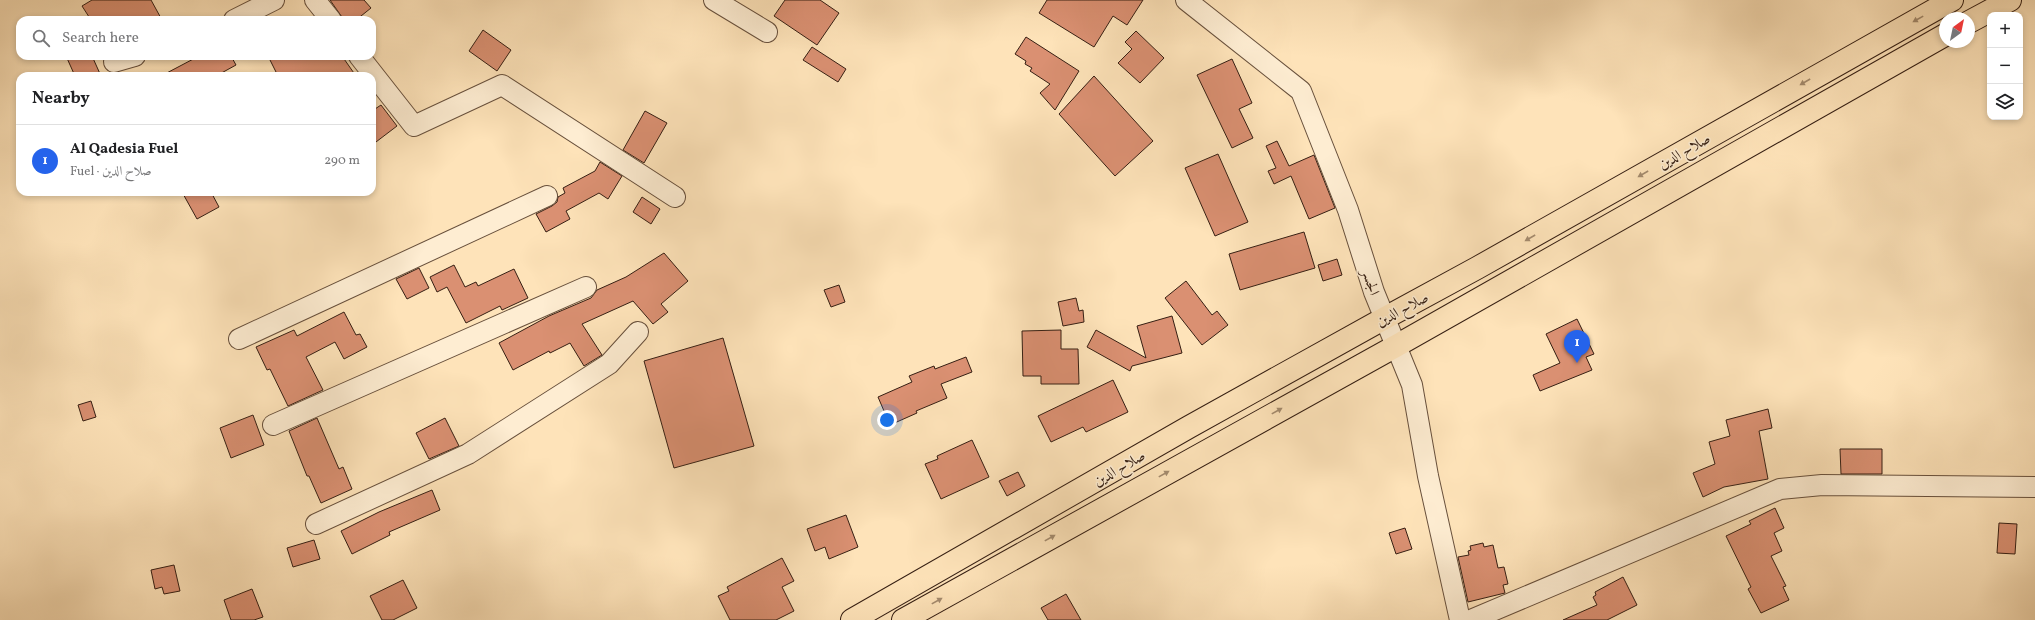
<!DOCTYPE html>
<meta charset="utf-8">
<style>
body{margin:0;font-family:Vollkorn,Amiri,serif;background:#f6f6f6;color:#202124}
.controls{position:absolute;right:12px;top:12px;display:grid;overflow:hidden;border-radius:8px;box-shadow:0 2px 6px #0003}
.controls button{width:36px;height:36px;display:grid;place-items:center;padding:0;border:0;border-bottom:1px solid #e0e0e0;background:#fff;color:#202124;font:20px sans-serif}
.compass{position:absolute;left:1939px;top:12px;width:36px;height:36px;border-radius:50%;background:#fff;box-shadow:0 2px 6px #0003;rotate:33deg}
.you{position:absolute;left:887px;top:420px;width:14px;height:14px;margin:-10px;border:3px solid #fff;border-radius:50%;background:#1a73e8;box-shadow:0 0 0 6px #1a73e833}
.badge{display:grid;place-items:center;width:26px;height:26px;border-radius:50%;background:#2563eb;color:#fff;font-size:13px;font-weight:700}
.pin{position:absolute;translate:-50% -33px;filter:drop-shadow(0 1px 2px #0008)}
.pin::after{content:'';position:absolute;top:21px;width:14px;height:12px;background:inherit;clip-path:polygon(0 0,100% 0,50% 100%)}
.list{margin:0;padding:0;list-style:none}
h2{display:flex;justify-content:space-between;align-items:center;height:52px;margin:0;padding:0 16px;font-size:17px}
h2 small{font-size:13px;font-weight:400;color:#757577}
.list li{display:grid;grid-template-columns:26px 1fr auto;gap:12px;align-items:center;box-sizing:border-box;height:72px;padding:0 16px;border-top:1px solid #e0e0e0}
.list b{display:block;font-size:15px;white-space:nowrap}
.list p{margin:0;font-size:13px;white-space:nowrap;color:#757577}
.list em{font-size:13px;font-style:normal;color:#757577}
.icon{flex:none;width:22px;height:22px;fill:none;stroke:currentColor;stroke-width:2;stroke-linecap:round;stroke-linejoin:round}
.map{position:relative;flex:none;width:2035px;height:620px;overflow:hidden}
.search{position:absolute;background:#fff;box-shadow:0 2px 6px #0003;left:16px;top:16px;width:360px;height:44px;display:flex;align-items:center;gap:10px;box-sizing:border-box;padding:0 14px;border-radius:12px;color:#757577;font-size:15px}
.panel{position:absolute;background:#fff;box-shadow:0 2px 6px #0003;left:16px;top:72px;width:360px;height:124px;border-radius:12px}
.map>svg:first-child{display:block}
</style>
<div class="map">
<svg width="2035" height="620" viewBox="0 0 2035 620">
<rect width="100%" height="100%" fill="#fee3b9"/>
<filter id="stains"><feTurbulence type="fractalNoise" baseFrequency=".005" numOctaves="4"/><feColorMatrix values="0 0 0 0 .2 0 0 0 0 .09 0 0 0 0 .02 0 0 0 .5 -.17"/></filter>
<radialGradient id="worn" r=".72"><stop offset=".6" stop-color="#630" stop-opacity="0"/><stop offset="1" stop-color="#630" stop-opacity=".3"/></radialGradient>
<g fill="#da9072" stroke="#361f13">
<path d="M92,0H151L162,20H91L82,6Z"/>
<path d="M330,0H364L371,8L356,20H344Z"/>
<path d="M785,0H820L839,13L817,45L774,16Z"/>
<path d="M1047,0H1143L1127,25L1113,16L1094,47L1039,13Z"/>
<path d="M483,30L511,50L497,71L469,51Z"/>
<path d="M1136,31L1164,58L1140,83L1118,63L1132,49L1125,42Z"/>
<path d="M1026,37L1079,71L1055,110L1040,93L1050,84L1030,71L1032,68L1025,64L1026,61L1015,54Z"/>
<path d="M812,47L846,69L838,82L803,60Z"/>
<path d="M66,56H92L101,76H75Z"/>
<path d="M199,56H231L236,65L216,76H161Z"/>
<path d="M268,56H342L356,76H278Z"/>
<path d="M1232,59L1252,103L1239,109L1253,138L1232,148L1197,75Z"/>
<path d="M1094,76L1153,141L1115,176L1059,114Z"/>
<path d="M381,105L397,126L372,145V111Z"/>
<path d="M645,111L667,123L644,163L623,150Z"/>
<path d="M1277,141L1289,166L1314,155L1335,208L1309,219L1291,176L1274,184L1268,171L1276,168L1266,146Z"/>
<path d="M1218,154L1248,222L1215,236L1185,168Z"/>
<path d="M600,162L622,176L608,199L599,193L566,211L570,219L546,232L536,214L552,206L557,202L558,197L565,193L563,188L595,171Z"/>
<path d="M182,192H211L219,207L197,219Z"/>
<path d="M642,197L660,209L651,224L633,212Z"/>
<path d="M1304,232L1315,268L1240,290L1229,254Z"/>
<path d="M664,253L688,281L661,304L668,312L653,324L633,301L582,324L602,355L584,366L570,343L550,353L549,351L513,370L499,343L549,316L591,298L597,290L626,277Z"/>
<path d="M1337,259L1342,275L1323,281L1318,265Z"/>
<path d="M454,265L465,287L476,282L478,286L514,269L528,298L502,310L500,306L466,323L447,287L437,292L430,277Z"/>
<path d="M419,268L429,288L407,299L396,279Z"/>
<path d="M1186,281L1212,315L1217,311L1228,325L1202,345L1165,298Z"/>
<path d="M839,285L845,302L831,307L824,290Z"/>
<path d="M1076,298L1079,311L1083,310L1084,322L1063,326L1058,302Z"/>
<path d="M344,312L356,335L360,334L367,347L344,359L335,342L306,357L323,390L288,406L270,369L267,370L256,347L294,330L297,336Z"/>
<path d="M1172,316L1182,353L1132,366L1130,371L1087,347L1096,330L1146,358L1137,326Z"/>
<path d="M1577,319L1594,354L1586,357L1592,370L1540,391L1533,375L1560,363L1546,334Z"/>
<path d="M1061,330V349H1078L1079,384H1041V376H1023L1022,331Z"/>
<path d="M723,338L754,446L674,468L644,361Z"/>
<path d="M966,357L972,372L941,384L947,398L916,411L917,413L890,425L878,397L912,382L909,376L934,366L935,369Z"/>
<path d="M1113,380L1128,412L1086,432L1083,427L1051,442L1038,416Z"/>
<path d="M91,401L96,417L83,421L78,405Z"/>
<path d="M1768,409L1772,428L1759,431L1768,479L1724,487L1703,497L1693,473L1715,464L1709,442L1730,436L1726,420Z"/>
<path d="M253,415L264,445L231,458L220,428Z"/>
<path d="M317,418L339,469L343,467L352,489L321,503L309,476H307L289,431Z"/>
<path d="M445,418L459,446L429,459L416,433Z"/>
<path d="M972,440L989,477L941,499L925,464L938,459L937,456Z"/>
<path d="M1840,449H1882V474H1841Z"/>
<path d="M1018,472L1025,486L1007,496L999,481Z"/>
<path d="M432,490L440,510L389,532L390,535L352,554L341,531L379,512Z"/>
<path d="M1775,508L1784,528L1774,533L1782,551L1771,556L1786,586L1783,587L1789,600L1761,613L1748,589L1751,587L1726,536L1751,524L1749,521Z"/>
<path d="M846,515L858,547L829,559L825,547L815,551L807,529Z"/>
<path d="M1999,523L2017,524L2015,554L1997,553Z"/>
<path d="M1405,528L1412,549L1396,554L1389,533Z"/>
<path d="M314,540L320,559L293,567L287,548Z"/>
<path d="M1483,543L1484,547L1493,545L1498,568L1504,567L1508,584L1503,585L1505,593L1468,602L1458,557L1469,555L1468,551L1471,550L1470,546Z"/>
<path d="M782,558L794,581L782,587L794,611L776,620H730L718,596L729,591L727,587Z"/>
<path d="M174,565L180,591L164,594L162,587L155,589L151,570Z"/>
<path d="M1623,577L1637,605L1607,620H1563L1597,605L1593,597L1596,595L1595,592Z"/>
<path d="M403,580L417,608L393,620H382L370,596Z"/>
<path d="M252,589L263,617L254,620H231L224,600Z"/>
<path d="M1066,594L1081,620H1048L1041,608Z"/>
</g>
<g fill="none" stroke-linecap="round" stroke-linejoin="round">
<g stroke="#68503c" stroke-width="22">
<g id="minor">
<path d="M315,0L331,20"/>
<path d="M714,0L767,32"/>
<path d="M1186,0L1301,91L1348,210L1374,292L1412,385L1428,476L1460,620"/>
<path d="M234,20L274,0"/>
<path d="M359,56L414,126L502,85L675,197"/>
<path d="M114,62L135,56"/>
<path d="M239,339L547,196"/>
<path d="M273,425L586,287"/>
<path d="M316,524L468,454L609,364L638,332"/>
<path d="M1471,620L1780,489L1822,485L2035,487"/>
</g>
</g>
<g stroke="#361f13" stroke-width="24">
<g id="highway">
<path d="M1969,22L2010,0"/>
<path d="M852,620L1189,427L1385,318L1477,268L1952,0"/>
<path d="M903,620L1396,346L1945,35"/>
</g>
</g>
<use href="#minor" stroke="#feedd2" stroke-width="20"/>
<use href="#highway" stroke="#fee3b9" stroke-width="22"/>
</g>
<defs><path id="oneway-solid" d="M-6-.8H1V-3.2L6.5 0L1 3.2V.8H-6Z"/></defs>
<g fill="#a48b6e">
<use href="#oneway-solid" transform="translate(1918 19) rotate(151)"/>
<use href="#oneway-solid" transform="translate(1805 82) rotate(150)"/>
<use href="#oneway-solid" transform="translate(1643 174) rotate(150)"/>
<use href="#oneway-solid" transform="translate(1530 238) rotate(150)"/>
<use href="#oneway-solid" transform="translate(1277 411) rotate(-29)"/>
<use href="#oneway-solid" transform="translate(1164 474) rotate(-29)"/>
<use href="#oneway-solid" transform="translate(1050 538) rotate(-29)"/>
<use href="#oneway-solid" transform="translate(937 601) rotate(-29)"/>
</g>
<g text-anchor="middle" stroke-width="3" stroke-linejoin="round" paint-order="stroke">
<g font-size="15" fill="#361f13" stroke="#feedd2">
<text transform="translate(1684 151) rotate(-30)" y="5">صلاح الدين</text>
<text transform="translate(1371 282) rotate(71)" y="5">الجسر</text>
<text transform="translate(1402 309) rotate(-28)" y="5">صلاح الدين</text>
<text transform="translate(1119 468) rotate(-30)" y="5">صلاح الدين</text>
</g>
</g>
<rect width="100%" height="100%" filter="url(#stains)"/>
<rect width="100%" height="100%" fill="url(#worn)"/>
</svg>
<div class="controls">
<button>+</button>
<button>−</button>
<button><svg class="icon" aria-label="layers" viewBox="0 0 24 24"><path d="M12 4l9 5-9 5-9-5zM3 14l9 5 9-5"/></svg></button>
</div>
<svg class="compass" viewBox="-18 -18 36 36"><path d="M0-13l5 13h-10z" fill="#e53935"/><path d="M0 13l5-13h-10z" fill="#757577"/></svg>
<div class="you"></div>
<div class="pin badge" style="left:1577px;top:363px">1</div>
<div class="search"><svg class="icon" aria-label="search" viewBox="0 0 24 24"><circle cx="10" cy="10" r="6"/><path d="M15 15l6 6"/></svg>Search here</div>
<section class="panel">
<h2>Nearby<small></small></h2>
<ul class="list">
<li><span class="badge">1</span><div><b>Al Qadesia Fuel</b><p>Fuel · صلاح الدين</p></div><em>290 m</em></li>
</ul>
</section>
</div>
